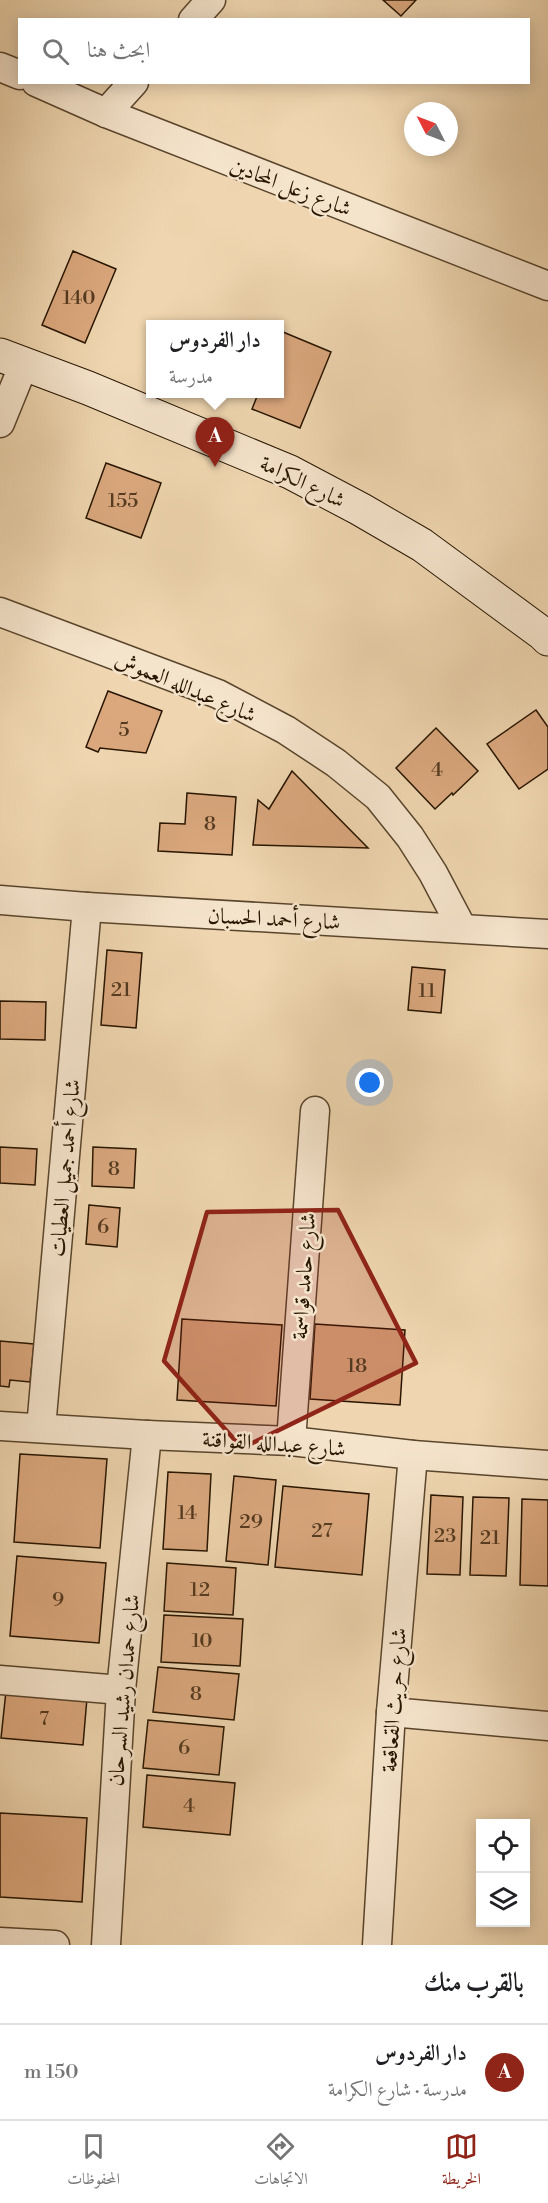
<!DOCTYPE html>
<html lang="ar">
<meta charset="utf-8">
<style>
body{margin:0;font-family:"Libre Bodoni",Amiri,serif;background:#f6f6f6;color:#202124;direction:rtl}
.controls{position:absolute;right:18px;bottom:18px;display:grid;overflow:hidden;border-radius:0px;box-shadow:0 3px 15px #0003}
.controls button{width:54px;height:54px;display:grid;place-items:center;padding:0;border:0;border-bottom:2px solid #e0e0e0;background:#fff;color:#202124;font:30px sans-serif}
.compass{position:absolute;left:404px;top:102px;width:54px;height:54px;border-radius:50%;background:#fff;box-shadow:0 3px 15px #0003;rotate:312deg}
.you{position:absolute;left:370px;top:1083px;width:21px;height:21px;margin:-15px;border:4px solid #fff;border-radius:50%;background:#1a73e8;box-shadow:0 0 0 9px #1a73e833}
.badge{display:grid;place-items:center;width:39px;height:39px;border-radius:50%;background:#8f2418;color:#fff;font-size:20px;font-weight:700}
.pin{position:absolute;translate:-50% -50px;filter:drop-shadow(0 2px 3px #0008)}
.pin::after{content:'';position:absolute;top:32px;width:21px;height:18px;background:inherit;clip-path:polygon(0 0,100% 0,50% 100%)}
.popup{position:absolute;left:146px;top:320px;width:138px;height:78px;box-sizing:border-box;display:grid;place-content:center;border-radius:0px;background:#fff;filter:drop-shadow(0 2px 4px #0005);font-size:20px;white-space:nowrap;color:#757577}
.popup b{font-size:22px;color:#202124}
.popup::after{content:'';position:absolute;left:50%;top:100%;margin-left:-12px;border:12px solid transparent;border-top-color:#fff}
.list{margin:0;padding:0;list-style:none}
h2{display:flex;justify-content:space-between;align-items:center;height:78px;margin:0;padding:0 24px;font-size:26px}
h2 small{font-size:20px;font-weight:400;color:#757577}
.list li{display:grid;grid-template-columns:39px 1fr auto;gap:18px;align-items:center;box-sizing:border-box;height:96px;padding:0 24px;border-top:2px solid #e0e0e0}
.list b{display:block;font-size:22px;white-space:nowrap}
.list p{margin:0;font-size:20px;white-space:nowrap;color:#757577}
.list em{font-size:20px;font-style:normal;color:#757577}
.icon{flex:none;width:33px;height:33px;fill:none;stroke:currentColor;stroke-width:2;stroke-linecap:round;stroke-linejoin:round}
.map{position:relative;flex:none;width:548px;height:1945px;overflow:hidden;direction:ltr}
.search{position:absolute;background:#fff;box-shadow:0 3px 15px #0003;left:18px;right:18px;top:18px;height:66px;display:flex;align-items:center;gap:15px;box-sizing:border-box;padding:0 21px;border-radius:0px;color:#757577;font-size:22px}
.sheet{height:174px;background:#fff}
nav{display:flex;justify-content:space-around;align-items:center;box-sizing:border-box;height:84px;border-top:2px solid #e0e0e0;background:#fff;font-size:16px;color:#757577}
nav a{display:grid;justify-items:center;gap:3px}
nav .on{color:#8f2418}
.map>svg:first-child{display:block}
</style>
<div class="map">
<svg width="548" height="1945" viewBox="0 0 548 1945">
<rect width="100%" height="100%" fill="#efd6b0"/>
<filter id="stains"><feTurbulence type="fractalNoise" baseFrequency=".00333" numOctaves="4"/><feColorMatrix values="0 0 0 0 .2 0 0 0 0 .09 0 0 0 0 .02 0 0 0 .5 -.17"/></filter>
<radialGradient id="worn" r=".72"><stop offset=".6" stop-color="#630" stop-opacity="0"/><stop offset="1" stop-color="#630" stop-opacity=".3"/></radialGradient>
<g fill="#dba87e" stroke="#271500" stroke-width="1.5">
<path d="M383,0H416L401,16Z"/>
<path d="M73,251L116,269L85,343L42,325Z"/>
<path d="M283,332L331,352L300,428L252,409L258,394H280V341Z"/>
<path d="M106,463L161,483L141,538L86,518Z"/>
<path d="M108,691L162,711L146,753L100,748L98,752L86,747Z"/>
<path d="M536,710L548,727V769L519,789L487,744Z"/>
<path d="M436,728L478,771L453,795L452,793L435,809L396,768Z"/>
<path d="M292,771L368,848L253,845L258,800L269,809Z"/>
<path d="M187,793L236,797L232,855L158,851L160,823L185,824Z"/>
<path d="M107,950L142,953L136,1028L101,1025Z"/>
<path d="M412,967L445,970L441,1013L408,1010Z"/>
<path d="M0,1001L46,1002L45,1040L0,1039Z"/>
<path d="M0,1147L37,1149L35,1185L0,1183Z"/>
<path d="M93,1147L136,1149L134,1188L92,1186Z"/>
<path d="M89,1205L120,1208L117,1247L86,1244Z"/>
<path d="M182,1319L282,1325L276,1406L177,1400Z"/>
<path d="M315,1324L405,1330L400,1405L310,1399Z"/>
<path d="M0,1341L34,1344L30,1382L10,1380L9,1387L0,1386Z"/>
<path d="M20,1454L107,1459L100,1548L14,1542Z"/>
<path d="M168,1472L211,1474L207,1551L163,1549Z"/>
<path d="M234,1476L276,1480L268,1565L226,1561Z"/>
<path d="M283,1486L369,1494L362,1575L275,1567Z"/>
<path d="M431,1495L463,1497L460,1575L427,1574Z"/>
<path d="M473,1497L509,1498L506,1576L470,1575Z"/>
<path d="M522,1499L548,1500V1586L520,1585Z"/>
<path d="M17,1556L106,1563L99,1643L10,1636Z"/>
<path d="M167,1563L236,1568L233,1615L164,1611Z"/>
<path d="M164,1615L243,1619L240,1666L161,1662Z"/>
<path d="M158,1667L239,1674L234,1720L153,1712Z"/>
<path d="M6,1691L87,1698L83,1745L1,1738Z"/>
<path d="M148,1720L224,1727L219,1775L143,1768Z"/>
<path d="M147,1775L235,1783L230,1835L143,1827Z"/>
<path d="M0,1813L87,1818L82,1902L0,1897Z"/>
</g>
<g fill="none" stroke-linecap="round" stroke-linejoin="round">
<g stroke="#59452c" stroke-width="31">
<g id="street">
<path d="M193,20L211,0"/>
<path d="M0,67L20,75"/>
<path d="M36,82L106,113L548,286"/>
<path d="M106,113L134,82"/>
<path d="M0,423L24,364"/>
<path d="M0,612L218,694L286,730L336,763L378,797L410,837L433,873L462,928"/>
<path d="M0,900L87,907L548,934"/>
<path d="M0,1426L147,1435L291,1441L413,1455L548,1465"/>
<path d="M41,1428L87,907"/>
<path d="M291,1441L315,1111"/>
<path d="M0,1680L121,1690"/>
<path d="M391,1712L548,1726"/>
<path d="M0,1942L55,1945"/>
<path d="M106,1945L121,1690L147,1435"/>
<path d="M377,1945L391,1712L413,1455"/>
</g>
</g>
<g stroke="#271500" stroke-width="35">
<path id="secondary" d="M0,355L88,388L290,472L360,509L422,545L543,634L548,639"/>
</g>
<use href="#street" stroke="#f5e4cc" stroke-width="28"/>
<use href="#secondary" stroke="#f5e4cc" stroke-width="33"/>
</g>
<path fill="#8f2418" fill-opacity="0.2" stroke="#8f2418" stroke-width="4.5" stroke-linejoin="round" d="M338,1210L416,1363L242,1448L164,1361L207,1212Z"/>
<g text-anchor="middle" stroke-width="5" stroke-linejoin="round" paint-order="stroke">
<g font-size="20" fill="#543a20">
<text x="79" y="304">140</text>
<text x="123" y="507">155</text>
<text x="124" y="736">5</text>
<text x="437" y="776">4</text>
<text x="210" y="830">8</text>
<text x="121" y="996">21</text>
<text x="427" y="997">11</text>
<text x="114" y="1175">8</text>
<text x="103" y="1233">6</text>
<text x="357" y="1372">18</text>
<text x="187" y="1519">14</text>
<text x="251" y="1528">29</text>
<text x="322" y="1537">27</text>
<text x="445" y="1542">23</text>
<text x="490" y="1544">21</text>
<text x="200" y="1596">12</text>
<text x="58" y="1606">9</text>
<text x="202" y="1647">10</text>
<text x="196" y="1700">8</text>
<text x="44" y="1725">7</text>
<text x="184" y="1754">6</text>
<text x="189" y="1812">4</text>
</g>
<g font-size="22" fill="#271500" stroke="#f5e4cc">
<text transform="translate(291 186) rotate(21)" y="8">شارع زعل المحادين</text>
<text transform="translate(303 481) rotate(26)" y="8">شارع الكرامة</text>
<text transform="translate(186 686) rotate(23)" y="8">شارع عبدالله العموش</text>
<text transform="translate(274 918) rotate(3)" y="8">شارع أحمد الحسبان</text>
<text transform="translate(64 1168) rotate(-85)" y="8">شارع أحمد جميل العطيات</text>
<text transform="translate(303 1276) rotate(-86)" y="8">شارع حامد قواسمة</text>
<text transform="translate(274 1443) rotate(4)" y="8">شارع عبدالله القواقنة</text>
<text transform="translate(123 1690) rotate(-85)" y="8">شارع حمدان رشيد السرحان</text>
<text transform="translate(393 1700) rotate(-86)" y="8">شارع حريث القعاقعة</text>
</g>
</g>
<rect width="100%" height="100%" filter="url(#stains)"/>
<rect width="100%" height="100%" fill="url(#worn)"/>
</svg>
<div class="controls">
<button><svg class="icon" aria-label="locate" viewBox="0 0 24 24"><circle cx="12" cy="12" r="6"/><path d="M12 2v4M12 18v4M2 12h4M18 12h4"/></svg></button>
<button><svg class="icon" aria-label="layers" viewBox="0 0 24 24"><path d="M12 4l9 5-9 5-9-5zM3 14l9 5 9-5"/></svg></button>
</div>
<svg class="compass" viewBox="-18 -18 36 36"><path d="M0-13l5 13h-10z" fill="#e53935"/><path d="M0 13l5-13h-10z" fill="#757577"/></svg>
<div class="you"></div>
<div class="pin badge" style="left:215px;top:467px">A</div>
<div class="popup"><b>دار الفردوس</b>مدرسة</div>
<div class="search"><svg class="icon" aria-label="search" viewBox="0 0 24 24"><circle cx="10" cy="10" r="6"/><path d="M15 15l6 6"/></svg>ابحث هنا</div>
</div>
<section class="sheet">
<h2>بالقرب منك<small></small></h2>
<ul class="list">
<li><span class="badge">A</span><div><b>دار الفردوس</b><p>مدرسة · شارع الكرامة</p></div><em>150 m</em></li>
</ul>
</section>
<nav>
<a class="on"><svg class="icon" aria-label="map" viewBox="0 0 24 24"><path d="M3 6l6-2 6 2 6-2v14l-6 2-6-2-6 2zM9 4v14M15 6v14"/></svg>الخريطة</a>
<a><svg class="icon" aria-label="directions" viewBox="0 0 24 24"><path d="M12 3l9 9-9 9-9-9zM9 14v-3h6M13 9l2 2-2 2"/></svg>الاتجاهات</a>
<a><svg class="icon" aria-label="saved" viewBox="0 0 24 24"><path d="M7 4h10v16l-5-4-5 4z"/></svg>المحفوظات</a>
</nav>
